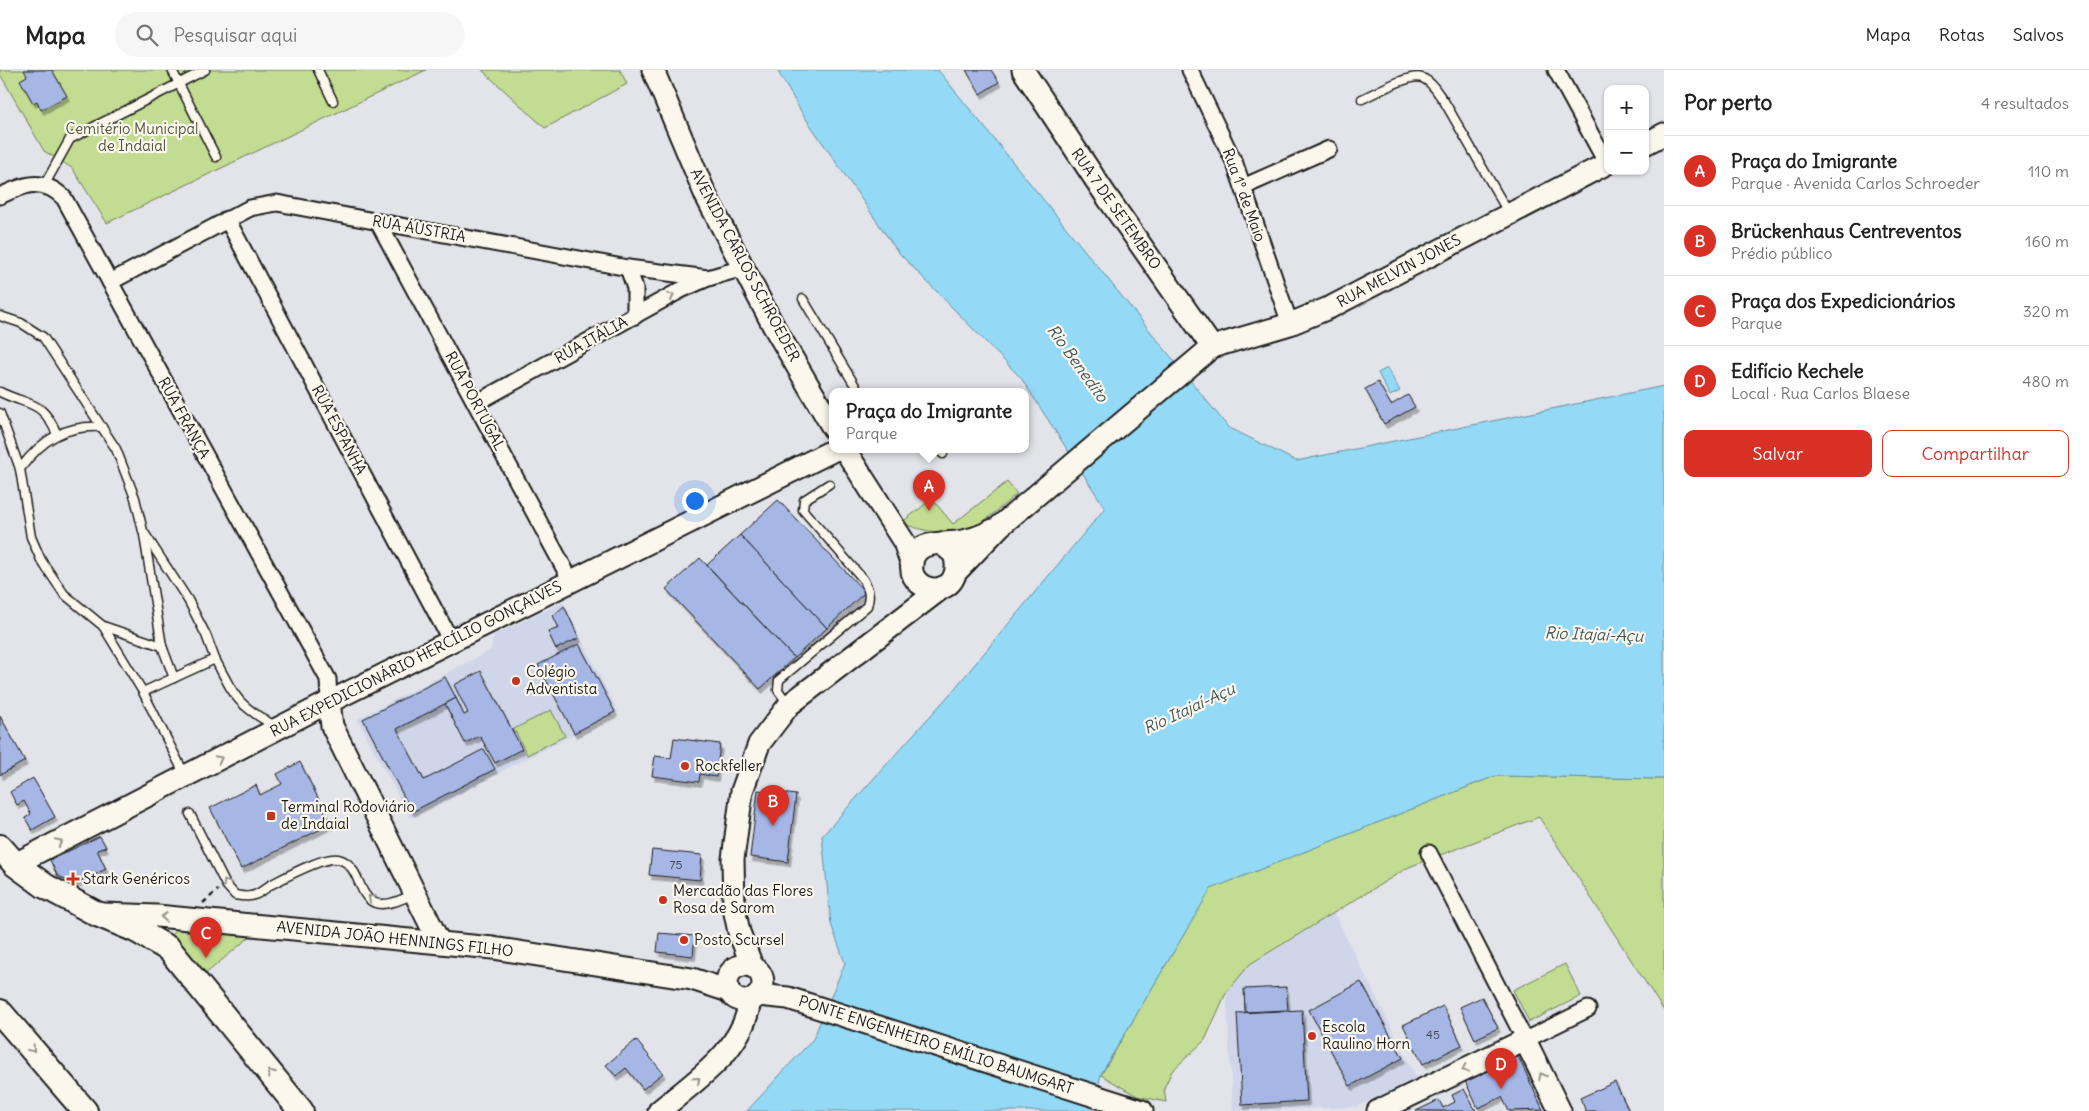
<!DOCTYPE html>
<html lang="pt">
<meta charset="utf-8">
<style>
body{margin:0;font-family:Delius,sans-serif;background:#f6f6f6;color:#222}
.controls{position:absolute;right:15px;top:15px;display:grid;overflow:hidden;border-radius:10px;box-shadow:0 1px 4px #0004}
.controls button{width:45px;height:45px;display:grid;place-items:center;padding:0;border:0;border-bottom:1px solid #e0e0e0;background:#fff;color:#222;font:25px sans-serif}
.you{position:absolute;left:694px;top:430px;width:18px;height:18px;margin:-12px;border:4px solid #fff;border-radius:50%;background:#1a73e8;box-shadow:0 0 0 8px #1a73e833}
.badge{display:grid;place-items:center;width:32px;height:32px;border-radius:50%;background:#d93025;color:#fff;font-size:16px;font-weight:700}
.pin{position:absolute;translate:-50% -41px;filter:drop-shadow(0 1px 2px #0008)}
.pin::after{content:'';position:absolute;top:26px;width:18px;height:15px;background:inherit;clip-path:polygon(0 0,100% 0,50% 100%)}
.popup{position:absolute;left:829px;top:318px;width:200px;height:65px;box-sizing:border-box;display:grid;place-content:center;border-radius:10px;background:#fff;filter:drop-shadow(0 1px 4px #0005);font-size:16px;white-space:nowrap;color:#767676}
.popup b{font-size:19px;color:#222}
.popup::after{content:'';position:absolute;left:50%;top:100%;margin-left:-10px;border:10px solid transparent;border-top-color:#fff}
.list{margin:0;padding:0;list-style:none}
h2{display:flex;justify-content:space-between;align-items:center;height:65px;margin:0;padding:0 20px;font-size:21px}
h2 small{font-size:16px;font-weight:400;color:#767676}
.list li{display:grid;grid-template-columns:32px 1fr auto;gap:15px;align-items:center;box-sizing:border-box;height:70px;padding:0 20px;border-top:1px solid #e0e0e0}
.list b{display:block;font-size:19px;white-space:nowrap}
.list p{margin:0;font-size:16px;white-space:nowrap;color:#767676}
.list em{font-size:16px;font-style:normal;color:#767676}
.actions{display:flex;gap:10px;padding:15px 20px}
.actions a{flex:1;padding:11px 0;border:1px solid #d93025;border-radius:10px;text-align:center;font-size:18px;color:#d93025}
.actions .main{background:#d93025;color:#fff}
.icon{flex:none;width:28px;height:28px;fill:none;stroke:currentColor;stroke-width:2;stroke-linecap:round;stroke-linejoin:round}
.map{position:relative;flex:none;width:1664px;height:1041px;overflow:hidden}
header{display:flex;align-items:center;gap:30px;box-sizing:border-box;height:70px;padding:0 25px;background:#fff;border-bottom:1px solid #e0e0e0}
header strong{font-size:24px}
nav{display:flex;gap:28px;margin-inline-start:auto;font-size:18px}
.search{width:350px;height:45px;background:#f6f6f6;display:flex;align-items:center;gap:12px;box-sizing:border-box;padding:0 18px;border-radius:28px;color:#767676;font-size:19px}
main{display:flex}
aside{flex:1;background:#fff}
.map>svg:first-child{display:block}
</style>
<header>
<strong>Mapa</strong>
<div class="search"><svg class="icon" aria-label="search" viewBox="0 0 24 24"><circle cx="10" cy="10" r="6"/><path d="M15 15l6 6"/></svg>Pesquisar aqui</div>
<nav><a>Mapa</a><a>Rotas</a><a>Salvos</a></nav>
</header>
<main>
<div class="map">
<svg width="1664" height="1041" viewBox="0 0 1664 1041">
<defs>
<filter id="shadow"><feDropShadow dx="2.5" dy="4.5" stdDeviation="0" flood-color="#0004"/></filter>
</defs>
<rect width="100%" height="100%" fill="#e2e4ea"/>
<filter id="ink" filterUnits="userSpaceOnUse"><feTurbulence type="fractalNoise" baseFrequency=".02" numOctaves="2"/><feDisplacementMap in="SourceGraphic" scale="10" xChannelSelector="R" yChannelSelector="G"/><feConvolveMatrix kernelMatrix="1 2 1 2 8 2 1 2 1" color-interpolation-filters="sRGB"/></filter>
<g filter="url(#ink)">
<g fill="#d0d6e9">
<path d="M563,532L618,642L410,748L357,649L491,580L494,565Z"/>
<path d="M1334,843L1417,1009L1355,1037L1233,1041L1226,923L1250,894Z"/>
</g>
<g fill="#c2dc92" stroke="#6f7c57">
<path d="M0,0H426L107,153L72,98L44,81L0,4Z"/>
<path d="M482,0H620L627,14L545,58Z"/>
<path d="M1007,412L1017,424C1003,434 989,450 973,457C951,468 923,461 901,453L932,429L953,454Z"/>
<path d="M551,640L565,666L527,685L514,659Z"/>
<path d="M1495,706L1664,709V941L1539,747L1409,797L1250,894L1226,923L1205,970L1172,1001L1164,1018L1166,1032L1137,1026L1101,1005L1210,819Z"/>
<path d="M178,858L253,864L203,906L173,871L172,864Z"/>
<path d="M1565,894L1581,926L1529,952L1513,920Z"/>
</g>
<g fill="#94daf6" stroke="#648e9f">
<path d="M777,0H938L1228,357L1296,391L1664,316V709L1495,706L1211,819L1101,1004L1093,1041H747L813,969L845,893L831,854L822,766L950,624L1105,438L1021,308L898,182L802,43Z"/>
<path d="M1387,298L1400,321L1390,326L1378,303Z"/>
</g>
<g fill="#a6b7e6" stroke="#1c1c1c" filter="url(#shadow)">
<path d="M24,0H52L67,26L41,40L37,31L33,33L20,10L27,6Z"/>
<path d="M966,0H991L999,12L980,24Z"/>
<path d="M1378,312L1391,335L1408,325L1415,337L1384,354L1365,319Z"/>
<path d="M778,430L865,522L827,558L740,465Z"/>
<path d="M740,465L827,558L794,588L707,495Z"/>
<path d="M700,488L794,588L760,619L666,519Z"/>
<path d="M564,536L579,568L556,579L548,562L559,558L553,546Z"/>
<path d="M579,574L615,642L574,663L538,595Z"/>
<path d="M481,601L522,679L495,693L480,666L465,673L445,634L456,628L464,645L468,643L454,615Z"/>
<path d="M445,607L456,628L397,659L424,710L484,679L495,699L412,742L363,649Z"/>
<path d="M0,646L25,691L0,705Z"/>
<path d="M674,668L720,674L716,707L700,704L699,712L652,706L655,686L671,688Z"/>
<path d="M300,692L331,754L241,799L210,738L256,715L260,725L282,714L277,704Z"/>
<path d="M33,708L55,747L32,760L25,748L31,744L24,731L17,735L10,722Z"/>
<path d="M758,720L796,725L788,792L750,787Z"/>
<path d="M100,766L106,777L97,780L106,799L74,814L57,805L50,790Z"/>
<path d="M652,780L702,785L700,810L649,805Z"/>
<path d="M659,863L695,866L693,886L657,882Z"/>
<path d="M1361,912L1403,988L1350,1016L1309,940Z"/>
<path d="M1286,917L1288,940L1245,942L1244,919Z"/>
<path d="M1482,927L1498,958L1475,969L1460,937Z"/>
<path d="M1443,936L1462,975L1423,994L1403,955Z"/>
<path d="M1302,940L1307,1031L1242,1035L1237,943Z"/>
<path d="M636,970L663,1003L643,1019L626,998L616,1006L606,995Z"/>
<path d="M1518,986L1543,1040L1509,1041L1502,1027L1478,1038L1465,1011Z"/>
<path d="M1615,1012L1629,1041H1586L1580,1028Z"/>
<path d="M1464,1019L1476,1041H1416L1439,1030L1443,1038L1455,1032L1452,1025Z"/>
</g>
<g fill="none" stroke-linecap="round" stroke-linejoin="round">
<g stroke="#1c1c1c" stroke-width="11">
<g id="lane">
<path d="M172,0L216,87"/>
<path d="M318,0L333,31"/>
<path d="M1362,29C1375,23 1410,3 1422,8C1432,11 1438,24 1444,31L1508,142"/>
<path d="M45,114L70,69L205,0"/>
<path d="M803,229L857,319L853,322"/>
<path d="M0,246L21,253L43,267L116,379L135,428L143,461L188,530L206,565L215,589L143,622"/>
<path d="M0,322C31,337 41,329 57,364"/>
<path d="M0,343L20,399L31,467L41,490L64,524L103,556L143,622L185,705"/>
<path d="M939,380L943,384"/>
<path d="M20,399C42,369 65,355 102,357"/>
<path d="M144,465L162,576L174,608"/>
<path d="M103,556L162,576"/>
<path d="M215,589C235,627 236,634 275,656"/>
<path d="M788,634L778,620L779,610L867,536C871,525 868,518 863,509L803,440L804,430L829,414"/>
<path d="M190,744L226,815L235,825C240,826 246,827 250,826C257,826 265,819 270,815C284,808 323,786 338,789C370,796 349,858 413,824"/>
</g>
</g>
<g stroke="#1c1c1c" stroke-width="19">
<g id="street">
<path d="M1190,0L1235,94L1290,254"/>
<path d="M1556,0L1607,94"/>
<path d="M1243,117L1329,79"/>
<path d="M0,126C25,114 42,107 64,128L328,609L329,632"/>
<path d="M227,149L451,571"/>
<path d="M378,152L571,511"/>
<path d="M628,198L635,218V246"/>
<path d="M110,212L250,138L277,133L628,198L708,208L743,198"/>
<path d="M476,333L681,220L708,208"/>
<path d="M1429,783L1525,970L1588,939"/>
</g>
</g>
<g stroke="#1c1c1c" stroke-width="25">
<g id="secondary">
<path d="M653,0L706,126L773,255L833,358"/>
<path d="M1023,0L1105,124L1212,277"/>
<path d="M1645,74L1664,64"/>
<path d="M845,380L904,472L912,495"/>
<path d="M941,473L954,484C960,501 953,520 933,519C926,518 920,515 916,510C912,505 911,498 912,492C916,470 941,474 957,472C970,470 982,466 993,460"/>
<path d="M957,501L1000,456L1212,277L1290,254L1331,237L1608,93"/>
<path d="M329,632L332,656L439,872"/>
<path d="M15,794L329,632L834,380"/>
<path d="M103,844L157,846L493,878L692,909L729,921"/>
<circle cx="745" cy="913" r="18"/>
<path d="M752,896L739,862L734,838L733,789L742,721L759,674L789,635L943,517"/>
<path d="M758,925L788,928L1142,1041"/>
<path d="M659,1041C695,1011 744,980 750,930"/>
<path d="M1378,1041L1525,970L1560,1041"/>
</g>
</g>
<g stroke="#1c1c1c" stroke-width="28">
<g id="primary">
<path d="M0,777L15,794L45,816L97,844L136,860L169,879L301,1041"/>
<path d="M0,942L85,1041"/>
</g>
</g>
<path stroke="#1c1c1c" stroke-width="2.5" stroke-dasharray="5 4" stroke-linecap="butt" d="M203,833L218,820"/>
<use href="#lane" stroke="#fbf7ec" stroke-width="8"/>
<use href="#street" stroke="#fbf7ec" stroke-width="15"/>
<use href="#secondary" stroke="#fbf7ec" stroke-width="21"/>
<use href="#primary" stroke="#fbf7ec" stroke-width="24"/>
</g>
<defs><path id="oneway-chevron" d="M-2-3.5L2.5 0L-2 3.5" fill="none" stroke-width="1.6" stroke-linecap="round" stroke-linejoin="round" transform="scale(1.25)"/></defs>
<g stroke="#97948e">
<use href="#oneway-chevron" transform="translate(671 226) rotate(-29)"/>
<use href="#oneway-chevron" transform="translate(219 689) rotate(-27)"/>
<use href="#oneway-chevron" transform="translate(59 772) rotate(-27)"/>
<use href="#oneway-chevron" transform="translate(226 813) rotate(-123)"/>
<use href="#oneway-chevron" transform="translate(371 828) rotate(-140)"/>
<use href="#oneway-chevron" transform="translate(164 847) rotate(-175)"/>
<use href="#oneway-chevron" transform="translate(32 979) rotate(49)"/>
<use href="#oneway-chevron" transform="translate(1465 999) rotate(154)"/>
<use href="#oneway-chevron" transform="translate(271 1003) rotate(-129)"/>
<use href="#oneway-chevron" transform="translate(1542 1006) rotate(-117)"/>
<use href="#oneway-chevron" transform="translate(697 1010) rotate(-39)"/>
</g>
</g>
<g fill="#c8321e" stroke="#fbf7ec" stroke-width="2">
<circle cx="516" cy="611" r="5"/>
<circle cx="685" cy="696" r="5"/>
<rect x="266" y="741" width="10" height="10" rx="2.5"/>
<path d="M70.5 801.5h5v5h5v5h-5v5h-5v-5h-5v-5h5z"/>
<circle cx="663" cy="830" r="5"/>
<circle cx="684" cy="870" r="5"/>
<circle cx="1312" cy="966" r="5"/>
</g>
<g text-anchor="middle" stroke-width="4.5" stroke-linejoin="round" paint-order="stroke">
<g font-size="12" fill="#3e434e">
<text x="676" y="799">75</text>
<text x="1433" y="969">45</text>
</g>
<g font-size="15" fill="#4e563f" stroke="#fbf7ec">
<text x="132" y="64">Cemitério Municipal<tspan x="132" dy="17">de Indaial</tspan></text>
</g>
<g font-size="15" fill="#1c1c1c" stroke="#fbf7ec">
<text transform="translate(1244 125) rotate(70)" y="5">Rua 1º de Maio</text>
<text transform="translate(1116 139) rotate(55)" y="5">RUA 7 DE SETEMBRO</text>
<text transform="translate(419 159) rotate(10)" y="5">RUA ÁUSTRIA</text>
<text transform="translate(745 195) rotate(62)" y="5">AVENIDA CARLOS SCHROEDER</text>
<text transform="translate(1399 201) rotate(-28)" y="5">RUA MELVIN JONES</text>
<text transform="translate(591 270) rotate(-29)" y="5">RUA ITÁLIA</text>
<text transform="translate(475 331) rotate(62)" y="5">RUA PORTUGAL</text>
<text transform="translate(184 348) rotate(61)" y="5">RUA FRANÇA</text>
<text transform="translate(339 360) rotate(62)" y="5">RUA ESPANHA</text>
<text transform="translate(416 589) rotate(-27)" y="5">RUA EXPEDICIONÁRIO HERCÍLIO GONÇALVES</text>
<text transform="translate(395 869) rotate(6)" y="5">AVENIDA JOÃO HENNINGS FILHO</text>
<text transform="translate(936 975) rotate(18)" y="5">PONTE ENGENHEIRO EMÍLIO BAUMGART</text>
</g>
<g font-size="15" fill="#1c1c1c" stroke="#fbf7ec" text-anchor="start">
<text x="526" y="607">Colégio<tspan x="526" dy="17">Adventista</tspan></text>
<text x="695" y="701">Rockfeller</text>
<text x="281" y="742">Terminal Rodoviário<tspan x="281" dy="17">de Indaial</tspan></text>
<text x="83" y="814">Stark Genéricos</text>
<text x="673" y="826">Mercadão das Flores<tspan x="673" dy="17">Rosa de Sarom</tspan></text>
<text x="694" y="875">Posto Scursel</text>
<text x="1322" y="962">Escola<tspan x="1322" dy="17">Raulino Horn</tspan></text>
</g>
<g font-size="16" font-style="italic" fill="#40555d" stroke="#fbf7ec">
<text transform="translate(1078 293) rotate(54)" y="6">Rio Benedito</text>
<text transform="translate(1594 564) rotate(2)" y="6">Rio Itajaí-Açu</text>
<text transform="translate(1189 638) rotate(-25)" y="6">Rio Itajaí-Açu</text>
</g>
</g>
</svg>
<div class="controls">
<button>+</button>
<button>−</button>
</div>
<div class="you"></div>
<div class="pin badge" style="left:929px;top:441px">A</div>
<div class="popup"><b>Praça do Imigrante</b>Parque</div>
<div class="pin badge" style="left:773px;top:756px">B</div>
<div class="pin badge" style="left:206px;top:888px">C</div>
<div class="pin badge" style="left:1501px;top:1019px">D</div>
</div>
<aside>
<h2>Por perto<small>4 resultados</small></h2>
<ul class="list">
<li><span class="badge">A</span><div><b>Praça do Imigrante</b><p>Parque · Avenida Carlos Schroeder</p></div><em>110 m</em></li>
<li><span class="badge">B</span><div><b>Brückenhaus Centreventos</b><p>Prédio público</p></div><em>160 m</em></li>
<li><span class="badge">C</span><div><b>Praça dos Expedicionários</b><p>Parque</p></div><em>320 m</em></li>
<li><span class="badge">D</span><div><b>Edifício Kechele</b><p>Local · Rua Carlos Blaese</p></div><em>480 m</em></li>
</ul>
<div class="actions"><a class="main">Salvar</a><a>Compartilhar</a></div>
</aside>
</main>
